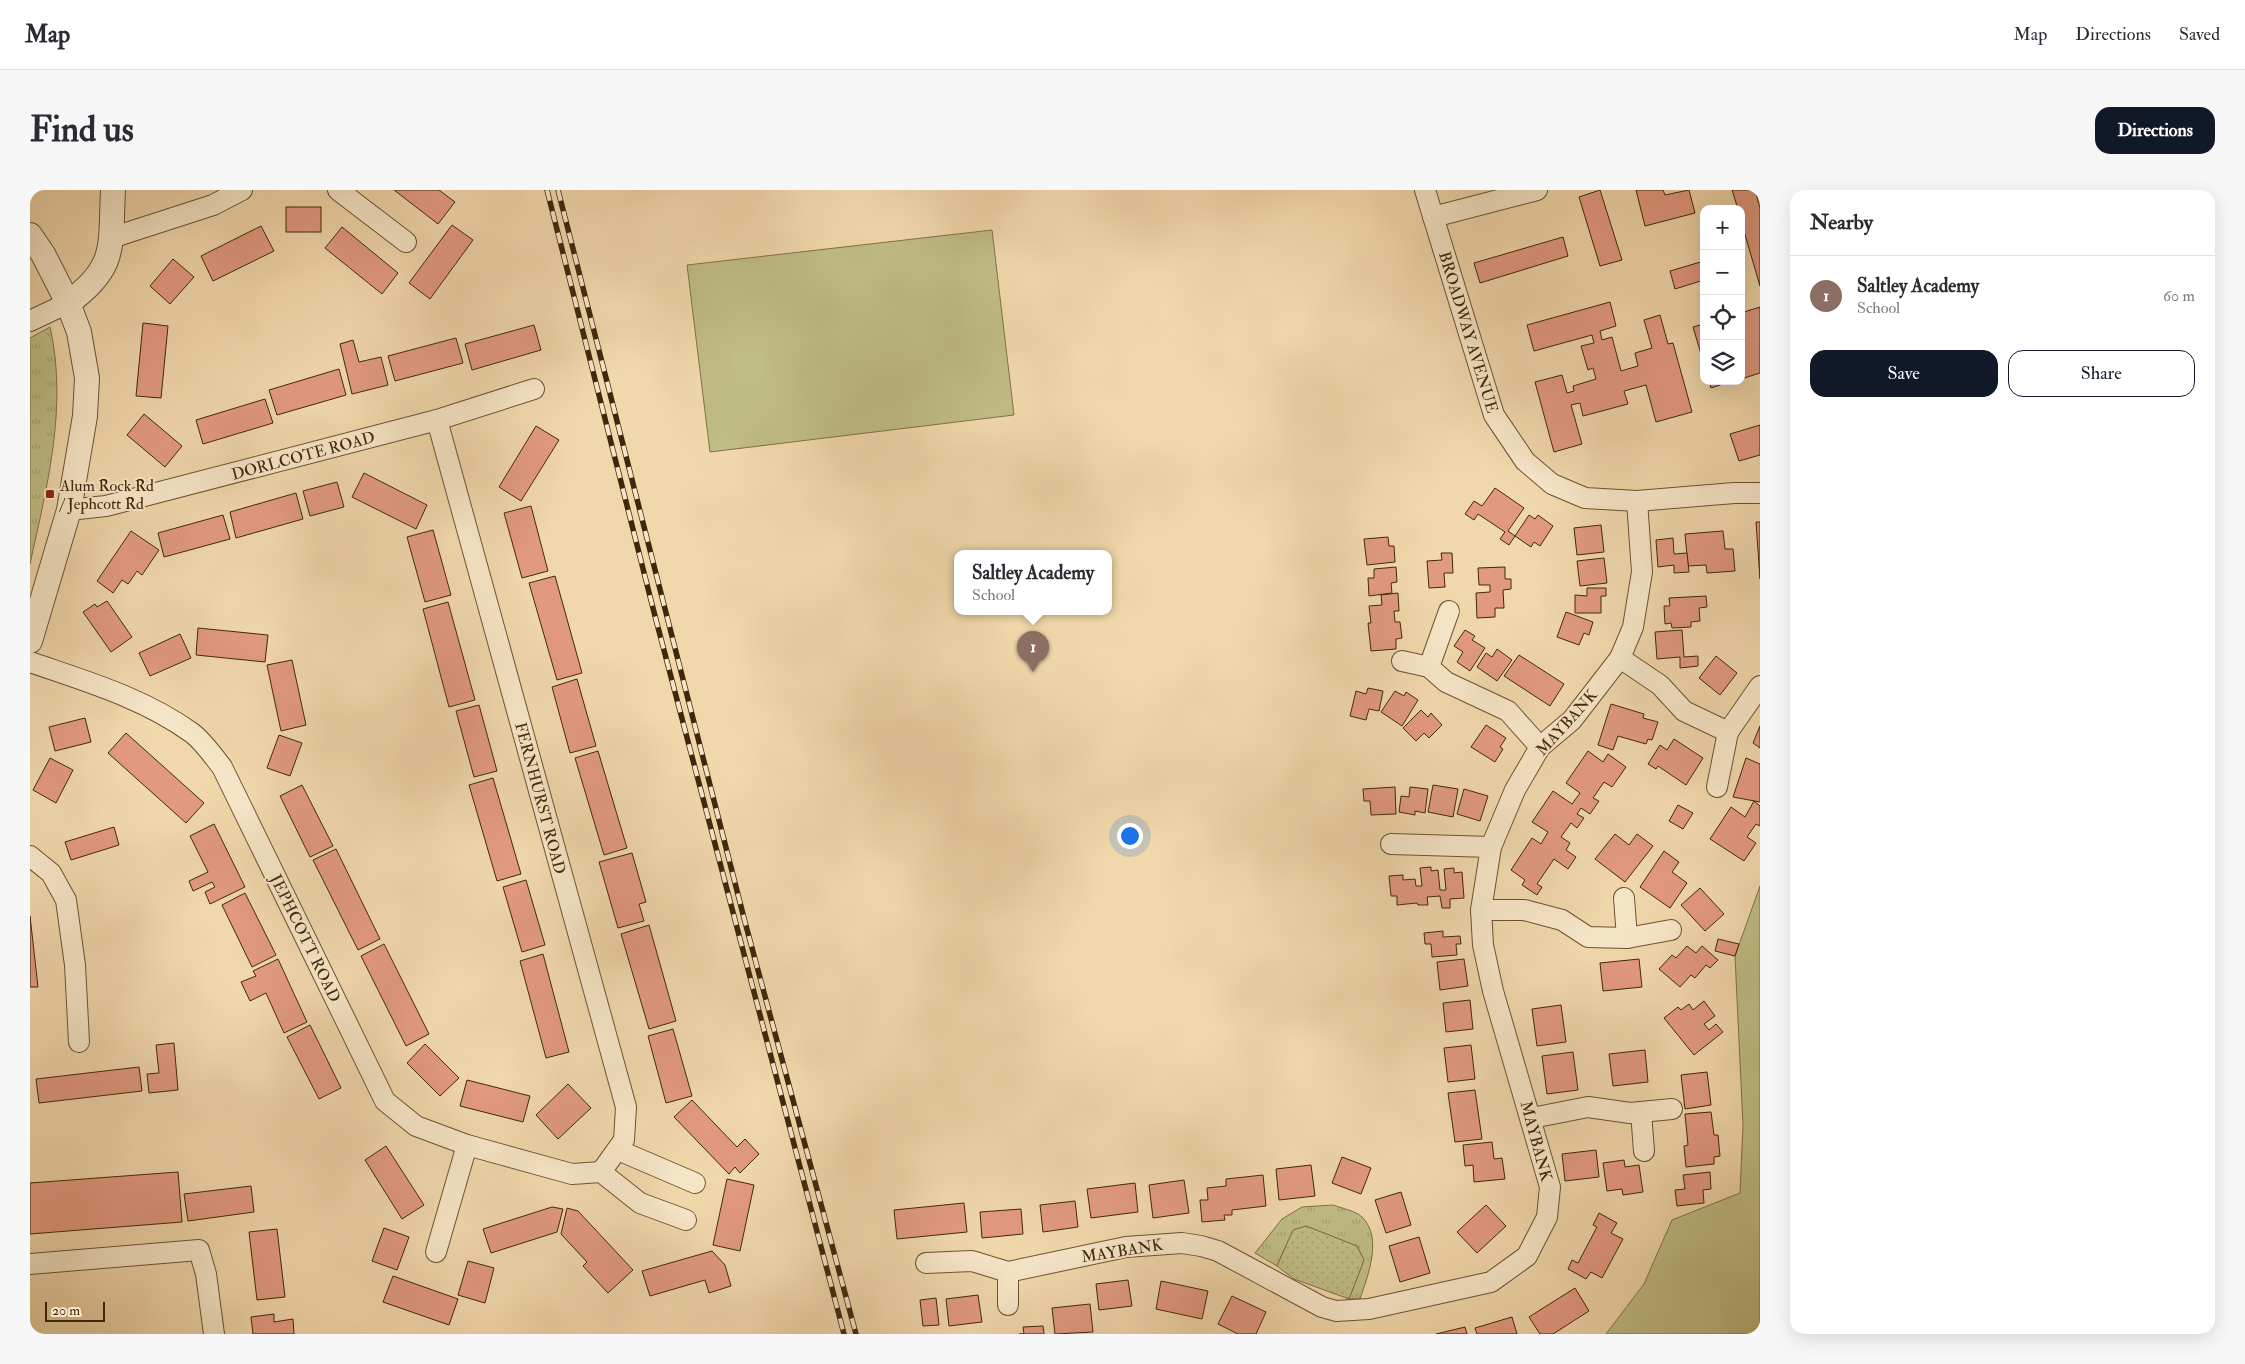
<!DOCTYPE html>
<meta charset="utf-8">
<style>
body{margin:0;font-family:"IM FELL Double Pica",serif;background:#f7f7f7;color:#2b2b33}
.controls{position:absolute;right:15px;top:15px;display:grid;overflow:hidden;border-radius:10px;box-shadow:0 5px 20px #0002}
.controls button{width:45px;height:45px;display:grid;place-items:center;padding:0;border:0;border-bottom:1px solid #e1e1e2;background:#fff;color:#2b2b33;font:25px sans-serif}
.scale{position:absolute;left:15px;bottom:12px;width:60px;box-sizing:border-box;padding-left:5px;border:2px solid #40270c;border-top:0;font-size:14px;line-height:18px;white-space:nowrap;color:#40270c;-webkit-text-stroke:4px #f6e6c8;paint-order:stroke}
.you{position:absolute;left:1099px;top:645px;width:18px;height:18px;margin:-12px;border:4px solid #fff;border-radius:50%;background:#1a73e8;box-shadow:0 0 0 8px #1a73e833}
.badge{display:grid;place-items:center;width:32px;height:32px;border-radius:50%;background:#111827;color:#fff;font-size:16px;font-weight:700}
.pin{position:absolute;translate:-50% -41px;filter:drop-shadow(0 1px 2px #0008)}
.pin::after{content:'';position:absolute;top:26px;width:18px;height:15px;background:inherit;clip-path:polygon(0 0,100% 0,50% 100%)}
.popup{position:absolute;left:924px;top:360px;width:158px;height:65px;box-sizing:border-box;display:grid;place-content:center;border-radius:10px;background:#fff;filter:drop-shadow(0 1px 4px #0005);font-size:16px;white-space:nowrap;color:#7c7c81}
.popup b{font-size:19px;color:#2b2b33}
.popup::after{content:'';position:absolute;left:50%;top:100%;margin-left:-10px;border:10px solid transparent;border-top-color:#fff}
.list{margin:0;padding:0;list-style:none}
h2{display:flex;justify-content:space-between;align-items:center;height:65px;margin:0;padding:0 20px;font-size:21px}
h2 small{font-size:16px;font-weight:400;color:#7c7c81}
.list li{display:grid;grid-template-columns:32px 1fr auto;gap:15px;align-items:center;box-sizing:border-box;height:80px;padding:0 20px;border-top:1px solid #e1e1e2}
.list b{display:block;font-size:19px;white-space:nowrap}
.list p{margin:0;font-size:16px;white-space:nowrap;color:#7c7c81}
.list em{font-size:16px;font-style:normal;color:#7c7c81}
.actions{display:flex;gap:10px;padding:15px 20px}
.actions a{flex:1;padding:11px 0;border:1px solid #111827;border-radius:15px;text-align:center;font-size:18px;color:#111827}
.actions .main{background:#111827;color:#fff}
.icon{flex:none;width:28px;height:28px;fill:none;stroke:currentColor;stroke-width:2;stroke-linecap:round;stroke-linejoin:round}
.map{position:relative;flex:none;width:1730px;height:1144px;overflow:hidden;border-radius:15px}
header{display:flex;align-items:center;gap:30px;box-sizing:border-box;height:70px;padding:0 25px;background:#fff;border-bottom:1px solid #e1e1e2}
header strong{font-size:24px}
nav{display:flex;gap:28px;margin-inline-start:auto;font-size:18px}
.intro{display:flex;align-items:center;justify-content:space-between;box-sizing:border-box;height:120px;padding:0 30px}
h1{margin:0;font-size:35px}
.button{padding:12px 22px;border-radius:15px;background:#111827;color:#fff;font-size:18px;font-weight:700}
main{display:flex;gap:30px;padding:0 30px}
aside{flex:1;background:#fff;border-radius:15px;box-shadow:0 5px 20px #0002}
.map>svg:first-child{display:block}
</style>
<header>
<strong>Map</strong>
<nav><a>Map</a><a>Directions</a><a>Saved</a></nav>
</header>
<div class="intro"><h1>Find us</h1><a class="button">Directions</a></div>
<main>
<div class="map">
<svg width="1730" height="1144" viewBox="0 0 1730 1144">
<defs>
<pattern id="grass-tufts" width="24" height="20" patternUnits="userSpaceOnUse" patternTransform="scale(1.25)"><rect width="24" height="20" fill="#c0bd85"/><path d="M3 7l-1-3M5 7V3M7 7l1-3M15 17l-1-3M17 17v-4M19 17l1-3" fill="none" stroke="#a6a272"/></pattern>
<pattern id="park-dots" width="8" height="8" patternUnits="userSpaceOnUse" patternTransform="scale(1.25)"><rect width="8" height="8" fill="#c0bd85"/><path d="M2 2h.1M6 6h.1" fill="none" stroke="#a6a272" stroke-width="1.8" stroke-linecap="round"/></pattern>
</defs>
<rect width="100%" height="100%" fill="#f1d8ab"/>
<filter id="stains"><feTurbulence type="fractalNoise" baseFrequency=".004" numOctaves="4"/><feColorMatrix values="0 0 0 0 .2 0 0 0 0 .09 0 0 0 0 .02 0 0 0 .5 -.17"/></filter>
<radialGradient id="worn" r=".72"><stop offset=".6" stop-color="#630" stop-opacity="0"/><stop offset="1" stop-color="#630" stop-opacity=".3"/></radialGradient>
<g fill="url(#grass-tufts)" stroke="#807248">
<path d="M20,137C38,217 17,296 0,374V148Z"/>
<path d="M1303,1015C1311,1018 1326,1021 1332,1027C1353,1048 1338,1085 1330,1109H1319L1334,1070L1327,1056L1276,1036L1263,1040L1247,1076L1225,1063L1252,1029L1272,1017Z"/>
</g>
<path fill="url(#park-dots)" stroke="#807248" d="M1276,1036L1327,1056L1334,1070L1319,1109L1264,1089L1247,1076L1263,1040Z"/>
<g fill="#c0bd85" stroke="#807248">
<path d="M962,40L984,225L680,262L657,75Z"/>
<path d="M1730,696V1144H1576L1614,1094L1642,1030L1710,1003L1713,935L1705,766Z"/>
</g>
<g fill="#e29a7f" stroke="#40270c">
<path d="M364,0H409L425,12L408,34Z"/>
<path d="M1570,0L1592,70L1570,76L1549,7Z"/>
<path d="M1606,0H1633L1635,5L1659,0L1665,23L1615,36Z"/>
<path d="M1702,0H1725L1730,18V96L1711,31V19H1708Z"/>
<rect x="256" y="17" width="35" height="25"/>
<path d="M422,35L443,50L400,109L379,93Z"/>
<path d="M231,36L244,61L183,91L171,66Z"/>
<path d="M312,37L368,83L352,104L295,58Z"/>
<path d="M1533,47L1538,66L1450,93L1444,73Z"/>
<path d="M143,69L164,87L140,114L120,96Z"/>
<path d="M1674,71V90L1645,99L1640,81Z"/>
<path d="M1580,112L1586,136L1570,141L1572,150L1582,147L1591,181L1608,176L1605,163L1622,158L1614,130L1630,125L1638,154L1643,153L1662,222L1626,232L1616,195L1594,201L1598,214L1553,226L1550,213L1541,215L1552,254L1524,262L1505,192L1532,185L1537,203L1544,201L1543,196L1566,189L1563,178L1558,180L1551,156L1564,153L1562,145L1504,161L1497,135Z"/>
<path d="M1730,117V183L1711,189V123Z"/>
<path d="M113,133L138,136L131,208L106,206Z"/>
<path d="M1674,134V174L1663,137Z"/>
<path d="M504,135L511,160L442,180L435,154Z"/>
<path d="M426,148L433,173L365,191L358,166Z"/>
<path d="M323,150L329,172L351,167L358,195L322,204L310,154Z"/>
<path d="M309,179L316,205L247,225L239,200Z"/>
<path d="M1679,191H1702L1681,198Z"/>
<path d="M235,209L243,233L173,254L166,230Z"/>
<path d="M114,224L152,256L135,277L97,245Z"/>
<path d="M1730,235V265L1709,271L1700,244Z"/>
<path d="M506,236L529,250L491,311L469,297Z"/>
<path d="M334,283L397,315L386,339L322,307Z"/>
<path d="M307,292L314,317L280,326L273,301Z"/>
<path d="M1465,298L1494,318L1478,341L1485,346L1479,355L1470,349L1475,342L1448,324L1444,330L1435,324L1444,311L1452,316Z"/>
<path d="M266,303L273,329L206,348L200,322Z"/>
<path d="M501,316L518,381L492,388L474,323Z"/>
<path d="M193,325L200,349L134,367L128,343Z"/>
<path d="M1499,325L1505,329L1508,325L1523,336L1510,356L1504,352L1501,357L1485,346Z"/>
<path d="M1726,332H1730V389Z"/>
<path d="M1571,335L1574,362L1547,365L1544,338Z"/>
<path d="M403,340L421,405L395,412L377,347Z"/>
<path d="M101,341L129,360L112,385L107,381L98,394L92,390L83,403L67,391Z"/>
<path d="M1693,341L1695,359H1703L1705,381L1677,383L1676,375L1658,376L1655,344Z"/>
<path d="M1358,347L1359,356H1364L1365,372L1337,375L1334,349Z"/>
<path d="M1643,348L1644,364L1657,363L1659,382L1644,383V375L1628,377L1626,350Z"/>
<path d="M1411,363H1422L1423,383H1414L1415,397L1399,398L1397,371L1412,370Z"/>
<path d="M1574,368L1577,393L1550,396L1547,371Z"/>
<path d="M1366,377L1367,392L1361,393L1362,403L1339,406L1338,388H1344V379Z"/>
<path d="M1475,377V389H1481V399L1473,400L1474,418H1465V427L1447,428L1446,403L1460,402V395H1449L1448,378Z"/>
<path d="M525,386L552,483L527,490L499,393Z"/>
<path d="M1557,398H1576V406H1571V423H1545V405L1557,406Z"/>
<path d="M1368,403L1369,421H1364L1365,432H1370L1372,448L1366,449V459L1341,461L1338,433H1341L1339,416L1352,415L1351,405Z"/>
<path d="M1676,406L1677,417L1669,418L1670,431L1661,432V437L1642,438L1641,433L1635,434L1634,416H1640L1639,408Z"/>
<path d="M77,411L102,447L81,462L53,422L65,414L67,417Z"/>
<path d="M418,412L445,510L419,517L393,419Z"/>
<path d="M1536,422L1563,432L1559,445L1554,443L1549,455L1527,447Z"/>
<path d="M168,438L238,445L235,472L166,465Z"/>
<path d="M1435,440L1445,446L1442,450L1455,458L1440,481L1427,472L1433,462L1424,456Z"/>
<path d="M1652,440L1654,467L1668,466V476L1650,478V467L1627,469L1625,442Z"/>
<path d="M150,444L161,468L120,486L109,463Z"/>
<path d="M1467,459L1482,470L1467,491L1447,477L1456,463L1462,467Z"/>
<path d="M1489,465L1534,494L1520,516L1474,486Z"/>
<path d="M1686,466L1707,483L1690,505L1669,488Z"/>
<path d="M262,470L276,535L251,541L237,475Z"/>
<path d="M547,489L566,556L540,563L522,497Z"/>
<path d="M1338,498L1353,501L1349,521L1339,519L1336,530L1320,526L1326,501L1336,504Z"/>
<path d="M1365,501L1374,506L1376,502L1388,510L1372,536L1351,522Z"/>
<path d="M1581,514L1614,524L1613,528L1628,532L1622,550L1618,549L1616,554L1588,546L1583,560L1568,555Z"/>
<path d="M449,515L467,581L444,587L426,521Z"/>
<path d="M1391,520L1398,527L1401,523L1412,535L1399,548L1394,543L1386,551L1373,538Z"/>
<path d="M55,528L61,552L25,561L19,537Z"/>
<path d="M1456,535L1476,548L1470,557L1473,559L1465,572L1441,557Z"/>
<path d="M1730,536V558L1723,553Z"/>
<path d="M96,543L174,613L156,633L78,563Z"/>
<path d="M249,545L272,553L260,586L237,578Z"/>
<path d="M1644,549L1673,568L1656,595L1628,576L1626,579L1618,574L1630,555L1637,560Z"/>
<path d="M568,561L597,658L574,665L545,568Z"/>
<path d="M1558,561L1573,572L1578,564L1596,577L1582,597L1574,592L1563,608L1569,611L1560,624L1551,618L1547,624L1554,628L1547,638L1541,633L1531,647L1540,653L1536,660L1546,667L1538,679L1524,669L1507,694L1512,697L1507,705L1492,695L1495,690L1481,680L1502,648L1511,654L1518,642L1502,632L1523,601L1542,614L1550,603L1536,593Z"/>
<path d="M20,568L43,580L26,613L3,600Z"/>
<path d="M1716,568L1730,574V612L1703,607Z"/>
<path d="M463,588L491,684L467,691L439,595Z"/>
<path d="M272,595L303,656L280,667L250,606Z"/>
<path d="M1403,595L1428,599L1423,627L1398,622Z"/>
<path d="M1365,597L1366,624L1341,625L1340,611H1334L1333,599Z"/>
<path d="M1380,597L1398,599L1395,623L1385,621V625L1369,622L1371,606L1379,607Z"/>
<path d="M1434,599L1458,606L1450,631L1427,624Z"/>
<path d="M1724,611L1730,616V636L1726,634L1717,647L1726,653L1714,671L1680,649L1701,617L1715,627Z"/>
<path d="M1648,615L1663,623L1653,639L1639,631Z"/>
<path d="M184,634L215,697L180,714L175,702L185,697L182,692L163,701L159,691L178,682L160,646Z"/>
<path d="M84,637L89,655L41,670L35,652Z"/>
<path d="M1585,644L1599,655L1607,644L1623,656L1595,692L1565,669Z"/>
<path d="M306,659L350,749L328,760L283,670Z"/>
<path d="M1634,661L1649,672L1642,682L1657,693L1640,718L1610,697Z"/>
<path d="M602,663L616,712L609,714L614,731L588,738L569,672Z"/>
<path d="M1401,677V681L1408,680L1410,700H1416L1414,679L1424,678V683L1432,682L1434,708L1420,709V718H1412L1410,706L1397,707L1398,715H1388L1387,713L1367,715V706H1361L1359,686L1373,685V690L1385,689L1386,696H1392L1390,678Z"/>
<path d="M496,690L515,755L492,762L473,697Z"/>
<path d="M1670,698L1694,724L1675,741L1651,715Z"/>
<path d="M215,703L246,765L222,777L192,715Z"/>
<path d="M0,726L8,797H0Z"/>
<path d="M619,735L646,831L619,839L591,744Z"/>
<path d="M1413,741V747L1430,746L1431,754H1426L1427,765L1402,767L1401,754H1395L1394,743Z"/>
<path d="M1688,749L1709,754L1705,766L1685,761Z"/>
<path d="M354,754L399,844L376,856L331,766Z"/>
<path d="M1657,756L1666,763L1672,756L1688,770L1680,778L1676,775L1665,788L1661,785L1650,797L1629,779L1642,765L1646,768Z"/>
<path d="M513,764L539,862L516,868L490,771Z"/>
<path d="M248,769L277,832L254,843L236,803L220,811L211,792L226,786L223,781Z"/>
<path d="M1434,769L1438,796L1410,800L1407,772Z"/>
<path d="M1609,769L1612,797L1573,801L1570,773Z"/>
<path d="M1440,810L1443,839L1416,842L1413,813Z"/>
<path d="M1674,811L1685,826L1674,834L1679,840L1686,834L1693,842L1664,865L1634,828L1648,817L1651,820L1659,814L1663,820Z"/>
<path d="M1531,815L1536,852L1507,856L1502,819Z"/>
<path d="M280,835L311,898L289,909L257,847Z"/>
<path d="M643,839L662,906L636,913L618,846Z"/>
<path d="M144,853L148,900L119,903L117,884L129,883L126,855Z"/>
<path d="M395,854L429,888L410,906L377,873Z"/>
<path d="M1441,855L1445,889L1418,892L1414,858Z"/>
<path d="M1615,860L1618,892L1583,896L1579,864Z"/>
<path d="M1543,862L1548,900L1517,904L1512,866Z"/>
<path d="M109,877L112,901L9,913L6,889Z"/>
<path d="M1677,882L1681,915L1655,919L1651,885Z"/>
<path d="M437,890L500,906L493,932L430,916Z"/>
<path d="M538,894L561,918L528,949L506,925Z"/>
<path d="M1445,900L1452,949L1425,952L1418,903Z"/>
<path d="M662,910L707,957L715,949L729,964L710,983L705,977L699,984L644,927Z"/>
<path d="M1681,922L1684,945H1688L1690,966L1684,967V974L1656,977L1654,956L1658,955L1655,924Z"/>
<path d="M1462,952L1464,969L1472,968L1475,989L1444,992L1443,975L1435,976L1433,955Z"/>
<path d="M356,956L394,1015L372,1029L335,970Z"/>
<path d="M1566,960L1569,987L1535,991L1532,964Z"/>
<path d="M1312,967L1341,978L1331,1004L1302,993Z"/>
<path d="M1594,970L1595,977L1609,975L1613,1002L1593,1005L1592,999L1577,1001L1573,973Z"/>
<path d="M1281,975L1285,1006L1249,1010L1246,979Z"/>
<path d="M148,982L152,1032L0,1044V993Z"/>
<path d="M1680,982L1681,999L1673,1000L1674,1013L1647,1016L1645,1000L1655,999L1653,985Z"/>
<path d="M1233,985L1236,1016L1202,1020V1025H1194L1195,1030L1172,1032L1170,1010H1178L1177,998L1196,996V989Z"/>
<path d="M697,989L724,995L710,1061L683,1055Z"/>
<path d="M1154,990L1159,1023L1123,1028L1119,995Z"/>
<path d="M1105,993L1108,1022L1061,1028L1057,999Z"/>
<path d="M221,996L224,1022L158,1031L154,1004Z"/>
<path d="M1371,1002L1381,1035L1356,1043L1345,1010Z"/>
<path d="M1045,1011L1048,1037L1013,1042L1010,1015Z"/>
<path d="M934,1013L937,1042L867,1049L864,1020Z"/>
<path d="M1456,1015L1476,1036L1447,1063L1427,1042Z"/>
<path d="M522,1017L533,1019L527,1042L461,1063L453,1039Z"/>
<path d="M537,1018L548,1021L603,1080L578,1103L553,1076L557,1072L531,1044Z"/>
<path d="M991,1019L993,1044L952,1048L950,1022Z"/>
<path d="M1569,1023L1587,1033L1581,1043L1593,1049L1572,1088L1561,1082L1556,1089L1538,1079L1542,1070L1548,1073L1567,1037L1563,1035Z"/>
<path d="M354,1038L379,1047L367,1080L342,1071Z"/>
<path d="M247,1039L255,1107L227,1110L219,1042Z"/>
<path d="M1389,1047L1400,1083L1370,1092L1359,1056Z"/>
<path d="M682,1061L695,1075L701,1096L679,1103L675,1090L620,1106L612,1081Z"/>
<path d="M438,1071L464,1078L455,1113L428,1105Z"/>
<path d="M363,1086L428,1109L419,1135L353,1112Z"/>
<path d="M1098,1090L1102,1116L1069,1120L1066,1094Z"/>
<path d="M1131,1091L1178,1101L1172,1129L1126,1119Z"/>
<path d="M1545,1098L1559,1121L1523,1144H1510L1499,1127Z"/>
<path d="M948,1105L952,1132L919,1136L916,1109Z"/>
<path d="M1202,1106L1236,1122L1226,1144H1208L1188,1134Z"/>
<path d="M906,1108L909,1135L893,1136L890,1110Z"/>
<path d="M1060,1114L1063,1142L1025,1144L1022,1118Z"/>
<path d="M244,1124V1132L263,1129L264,1144H223L221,1127Z"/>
<path d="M1482,1127L1487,1144H1447L1445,1138Z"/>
<path d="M1013,1136L1014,1144H989H994L993,1137Z"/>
<path d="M1435,1137L1437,1144H1406Z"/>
</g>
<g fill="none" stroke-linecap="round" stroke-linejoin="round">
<g stroke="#6c5334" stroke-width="22">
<g id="minor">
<path d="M308,0L376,52"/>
<path d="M1395,0L1464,225L1495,271L1522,294L1555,308L1607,311L1704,303H1730"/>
<path d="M1403,27L1507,0"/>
<path d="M81,48L183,15L212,0"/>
<path d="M0,131L38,113"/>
<path d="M407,230L596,917L594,950L571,982"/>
<path d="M39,320L76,316L407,230L504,199"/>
<path d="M1590,468L1630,495L1654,521L1698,542L1687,597"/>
<path d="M1372,471L1399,477L1416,492L1478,521L1510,557"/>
<path d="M0,472C55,491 114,508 162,543C173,551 183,566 192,577L355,911L386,936L437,955L542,984L571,982"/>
<path d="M1399,477L1419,421"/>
<path d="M1698,542L1730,496"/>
<path d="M1361,654L1461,657"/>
<path d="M0,666L21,683L36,710L45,775L49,852"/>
<path d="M1594,708L1597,748"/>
<path d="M1451,720H1494L1532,730L1558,747L1597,748L1641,740"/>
<path d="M1611,922L1614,961"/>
<path d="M1502,928L1558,917L1600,923L1642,919"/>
<path d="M588,960L665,993"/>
<path d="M571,982L610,1013L656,1030"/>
<path d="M406,1062L437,955"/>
<path d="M896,1073L942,1071L978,1082L1096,1057L1152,1053L1171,1056L1188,1061L1292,1117L1306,1121L1339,1119L1461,1092L1497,1066L1517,1027L1520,997L1463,801L1453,755L1451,720L1461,657L1485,600L1510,557L1542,530L1590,468L1603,437L1612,382L1607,311"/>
<path d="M0,1074L169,1060L176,1084L184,1144"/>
<path d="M978,1115V1082"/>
</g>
</g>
<g stroke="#6c5334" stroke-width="26">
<g id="tertiary">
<path d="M0,45L13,64L38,113L49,142L57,188L55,226L39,320L0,451"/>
<path d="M38,113C88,77 80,56 83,0"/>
</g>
</g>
<use href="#minor" stroke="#f6e6c8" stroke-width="20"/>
<use href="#tertiary" stroke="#f6e6c8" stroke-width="24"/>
<g stroke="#40270c" stroke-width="5.5">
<g id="rail">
<path d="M517,0L625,426L814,1144"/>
<path d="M528,0L715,732L826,1144"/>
</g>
</g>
<use href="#rail" stroke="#f6e6c8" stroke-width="4" stroke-dasharray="11" stroke-linecap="butt"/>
</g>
<rect fill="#8f2418" stroke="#f6e6c8" stroke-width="2" x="15" y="299" width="10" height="10" rx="2.5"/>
<g text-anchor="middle" stroke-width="4" stroke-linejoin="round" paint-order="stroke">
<g font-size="16" fill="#40270c" stroke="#f6e6c8">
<text transform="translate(1439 142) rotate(73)" y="6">BROADWAY AVENUE</text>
<text transform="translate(273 265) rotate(-15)" y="6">DORLCOTE ROAD</text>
<text transform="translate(1536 532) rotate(-48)" y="6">MAYBANK</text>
<text transform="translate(511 608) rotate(75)" y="6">FERNHURST ROAD</text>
<text transform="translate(276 748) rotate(64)" y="6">JEPHCOTT ROAD</text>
<text transform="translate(1507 951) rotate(75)" y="6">MAYBANK</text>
<text transform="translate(1092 1060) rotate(-9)" y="6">MAYBANK</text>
</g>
<g font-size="16" fill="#40270c" stroke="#f6e6c8" text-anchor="start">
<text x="30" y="301">Alum Rock Rd<tspan x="30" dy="18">/ Jephcott Rd</tspan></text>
</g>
</g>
<rect width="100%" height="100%" filter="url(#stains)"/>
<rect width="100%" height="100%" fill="url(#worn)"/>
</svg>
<div class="controls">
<button>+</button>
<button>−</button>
<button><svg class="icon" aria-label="locate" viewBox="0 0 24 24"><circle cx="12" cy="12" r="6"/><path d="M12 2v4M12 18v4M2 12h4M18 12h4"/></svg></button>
<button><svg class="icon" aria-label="layers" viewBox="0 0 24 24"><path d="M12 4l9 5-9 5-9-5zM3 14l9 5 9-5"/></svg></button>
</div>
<div class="scale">20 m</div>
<div class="you"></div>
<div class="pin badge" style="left:1003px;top:482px;background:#8d6e63">1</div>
<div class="popup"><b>Saltley Academy</b>School</div>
</div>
<aside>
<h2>Nearby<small></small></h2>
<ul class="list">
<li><span class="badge" style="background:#8d6e63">1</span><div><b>Saltley Academy</b><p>School</p></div><em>60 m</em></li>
</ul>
<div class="actions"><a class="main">Save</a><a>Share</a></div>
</aside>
</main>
